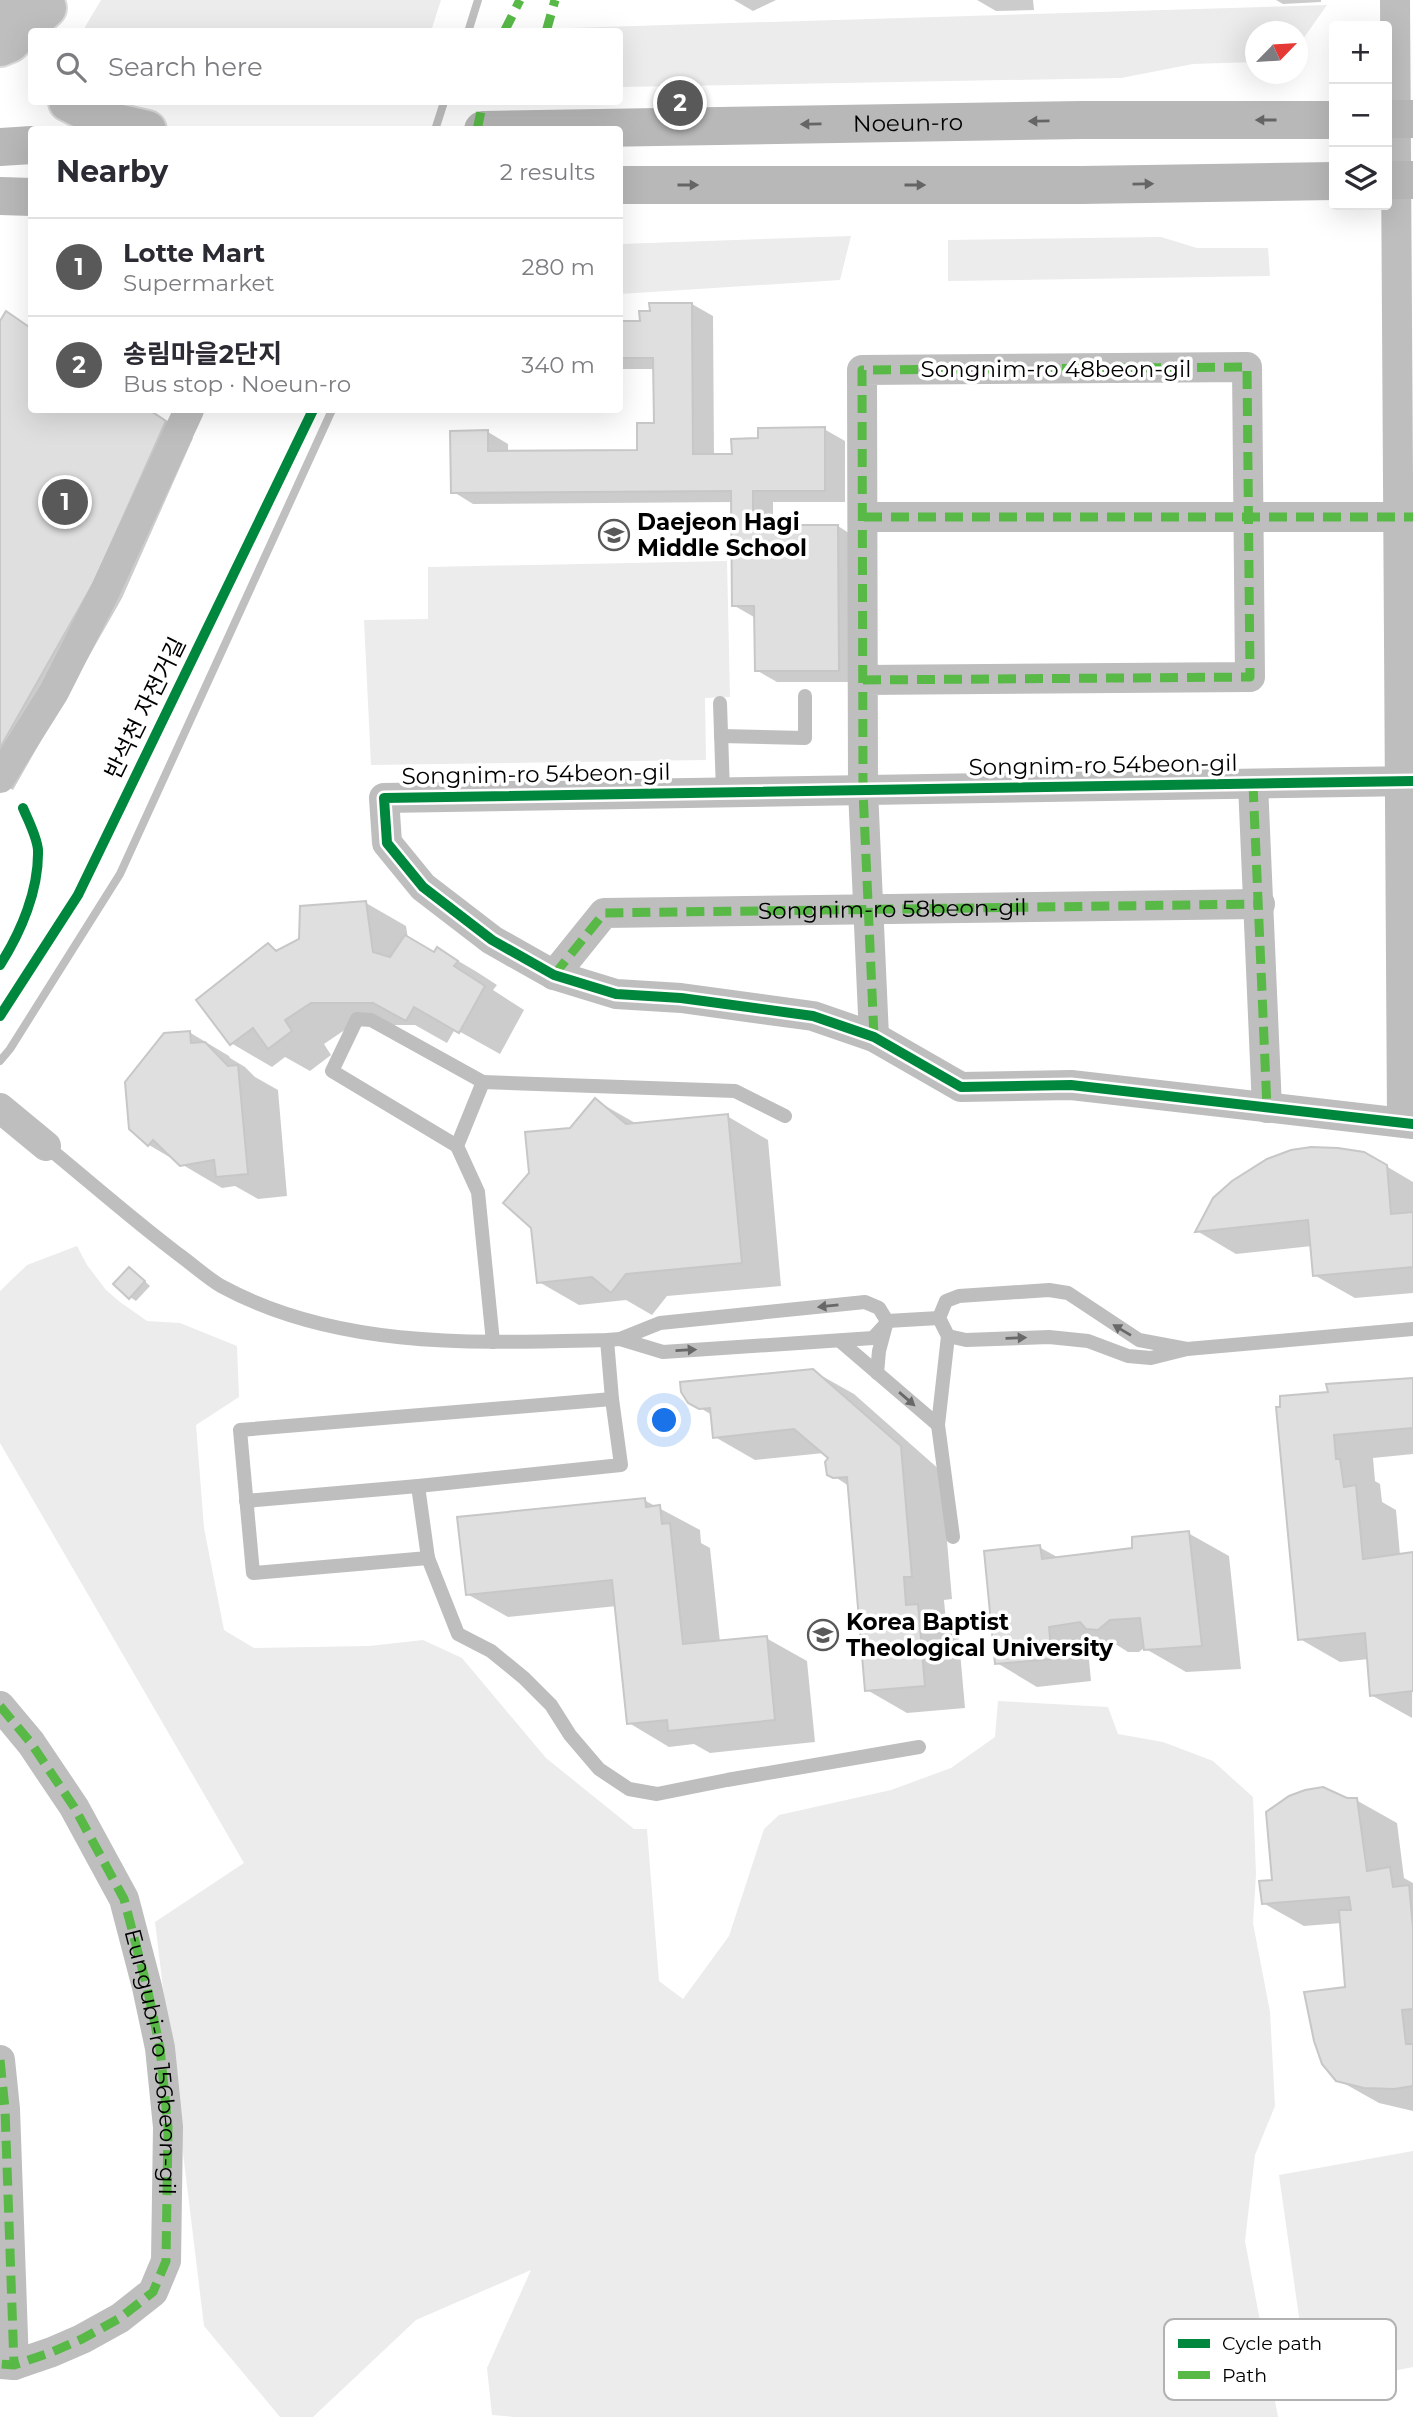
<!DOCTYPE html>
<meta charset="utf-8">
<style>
body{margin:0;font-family:Montserrat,"Noto Sans KR",sans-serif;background:#f2f2f3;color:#2b2b33}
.controls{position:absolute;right:21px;top:21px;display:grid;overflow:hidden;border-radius:7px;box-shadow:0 7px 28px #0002}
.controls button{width:63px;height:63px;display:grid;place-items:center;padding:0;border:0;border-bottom:2px solid #e1e1e2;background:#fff;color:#2b2b33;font:35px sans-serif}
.compass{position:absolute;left:1245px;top:21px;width:63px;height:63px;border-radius:50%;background:#fff;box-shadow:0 7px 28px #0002;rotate:65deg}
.you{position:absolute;left:665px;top:1421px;width:24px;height:24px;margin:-18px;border:5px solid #fff;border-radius:50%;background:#1a73e8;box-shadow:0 0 0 10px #1a73e833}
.badge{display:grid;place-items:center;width:46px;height:46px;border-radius:50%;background:#595959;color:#fff;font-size:23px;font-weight:700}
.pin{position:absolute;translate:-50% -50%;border:4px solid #fff;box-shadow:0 2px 7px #0006}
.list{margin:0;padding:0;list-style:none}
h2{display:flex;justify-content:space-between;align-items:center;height:91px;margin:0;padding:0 28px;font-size:30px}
h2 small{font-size:23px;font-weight:400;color:#7c7c81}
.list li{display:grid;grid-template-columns:46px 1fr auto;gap:21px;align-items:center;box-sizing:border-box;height:98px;padding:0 28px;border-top:2px solid #e1e1e2}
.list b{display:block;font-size:26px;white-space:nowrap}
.list p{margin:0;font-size:23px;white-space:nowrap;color:#7c7c81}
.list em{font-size:23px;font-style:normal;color:#7c7c81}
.icon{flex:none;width:38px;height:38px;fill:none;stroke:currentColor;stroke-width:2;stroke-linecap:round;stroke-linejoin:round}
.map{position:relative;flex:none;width:1413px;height:2417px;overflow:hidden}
.search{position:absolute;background:#fff;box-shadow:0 7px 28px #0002;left:28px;top:28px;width:595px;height:77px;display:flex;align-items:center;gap:18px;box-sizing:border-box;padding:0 24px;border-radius:7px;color:#7c7c81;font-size:26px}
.panel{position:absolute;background:#fff;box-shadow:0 7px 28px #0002;left:28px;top:126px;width:595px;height:287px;border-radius:7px}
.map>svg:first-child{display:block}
</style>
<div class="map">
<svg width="1413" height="2417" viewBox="0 0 1413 2417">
<rect width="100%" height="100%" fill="#fff"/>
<g fill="#ececec">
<path d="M101,0H441L431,31H85V27Z"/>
<path d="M1327,5L1298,46V32H1256L1255,62L1193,64L1121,78L620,87V32L568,31L569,28Z"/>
<path d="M851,236L840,280L620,294V244Z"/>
<path d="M1161,237L1197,248H1268L1270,276L948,281V240Z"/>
<path d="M727,561L730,697L705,698L706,760L371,765L364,620L428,619V567Z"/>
<path d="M77,1246L87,1265L106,1290L120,1302L147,1321L180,1323L237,1346L239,1397L196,1425L204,1528L224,1630L254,1648L369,1646L423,1640L462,1658L546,1758L634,1829H647L659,1981L683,1999L729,1936L764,1829L779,1815L891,1790L951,1768L995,1737L998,1701L1108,1707L1118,1734L1163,1742L1213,1761L1253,1797L1256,1874L1253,1923L1270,2012L1275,2106L1255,2155L1245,2241L1278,2417H515L492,2415L487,2368L531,2270L416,2320L313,2417H280L204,2326L155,1922L244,1863L0,1443V1291L27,1265Z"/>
<path d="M1413,2151V2367L1309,2388L1279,2175Z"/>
</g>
<g fill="#0003">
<path d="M734,0H776L753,11Z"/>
<path d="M977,0H1033L1034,10L996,11Z"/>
<path d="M1276,0H1321V2L1283,4Z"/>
<path d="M692,304L713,316L714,456H733L760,440L824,429L845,441V502H773V527L838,526L858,539L859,682H777L756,670L754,617L733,605V502L473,504L452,491L488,432L508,444V453L639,452L656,425L655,369H620V323H641Z"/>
<path d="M7,314L32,328V410H151L193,438L122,598L13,790L0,783V325Z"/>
<path d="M366,903L406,926L408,939L435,955L438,949L477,972L497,985L493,990L524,1010L500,1054L455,1029L447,1043L415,1025H352L324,1044L331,1055L310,1071L285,1057L272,1067L231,1043L268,945L279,951Z"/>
<path d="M189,1032L229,1056L230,1058L245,1067L255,1077L278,1090L287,1196L258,1199L235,1186L222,1188L149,1145Z"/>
<path d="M595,1100L637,1124L727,1116L768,1140L781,1286L667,1296L652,1315L626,1300L579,1305L539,1282L571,1129Z"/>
<path d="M1386,1166L1413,1182V1293L1355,1298L1314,1275L1312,1246L1236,1254L1197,1231Z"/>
<path d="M135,1272L150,1286L136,1301L130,1297Z"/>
<path d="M813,1371L854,1394L941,1471L952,1599L944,1600L946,1622L958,1629L965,1708L907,1713L867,1690L849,1486L829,1473L831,1458L824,1453L755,1460L715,1437L712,1415L690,1402Z"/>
<path d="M1413,1380V1454L1373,1458L1375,1481L1380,1484L1382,1502L1396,1510L1400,1555L1413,1554L1412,1718L1371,1695L1369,1659L1340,1662L1300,1639L1330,1394Z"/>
<path d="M644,1500L700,1530L701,1543L710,1548L720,1642L766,1638L807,1661L815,1742L710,1753L694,1744L669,1747L629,1723L617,1606L508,1617L467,1594Z"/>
<path d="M1188,1533L1229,1556L1241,1669L1186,1672L1144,1648L1139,1652H1128L1117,1645L1088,1649L1091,1681L1037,1687L997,1663L1039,1547L1059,1558L1134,1549Z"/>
<path d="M1347,1800H1356L1397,1823L1404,1878L1413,1883V2111L1379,2103L1338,2080L1347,1989L1342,1923L1304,1926L1263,1903L1274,1881Z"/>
</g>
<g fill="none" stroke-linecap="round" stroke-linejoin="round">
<g stroke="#bfbfbf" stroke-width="8">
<path d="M468,32L478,0"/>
<path d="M435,130L444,102"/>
<path d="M0,1061L10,1049L120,874L332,410"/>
</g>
</g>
<g fill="#dfdfdf" stroke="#c7c7c7" stroke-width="2">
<path d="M649,303H692L693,454H732L731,439L758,438V428L825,427V491H753V525H838L839,671H755L754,606H732L731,491L451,493L450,431L488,430V451L637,450V423H654L653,358H620V321H640L639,311H650Z"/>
<path d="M6,311L32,329V410H149L166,421L94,582L0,748V321Z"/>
<path d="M366,901L373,952L390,957L405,935L434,952L437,947L458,961L454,966L485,986L459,1033L414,1007L406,1021L373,1003H311L285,1020L292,1031L268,1049L253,1028L230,1045L196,1000L268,943L276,951L299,939L300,906Z"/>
<path d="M190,1031L191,1043L205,1042L228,1066L238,1065L248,1174L216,1177L214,1160L180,1166L153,1140L148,1146L129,1129L125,1082L164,1033Z"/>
<path d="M595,1098L626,1124L728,1114L742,1263L626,1274L611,1293L592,1277L537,1283L531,1228L503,1203L529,1173L525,1132L570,1128Z"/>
<path d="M1311,1147L1338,1148L1364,1152L1387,1165L1391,1214L1413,1212V1267L1313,1276L1308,1220L1195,1232L1213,1198L1232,1181L1267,1159L1291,1150Z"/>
<path d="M129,1267L145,1281L129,1299L113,1284Z"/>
<path d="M813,1369L901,1446L912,1577H904L906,1605L918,1604L925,1686L865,1691L847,1477L833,1478L827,1475L825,1462L828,1458L794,1429L713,1438L710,1408L699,1409L688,1403L681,1392L680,1382Z"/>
<path d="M1413,1378V1428L1334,1435L1336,1459H1340L1344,1487L1356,1485L1363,1559L1413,1552V1691L1370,1696L1365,1633L1298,1640L1276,1407H1280V1396L1328,1392L1326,1384Z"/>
<path d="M645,1498L646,1507L660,1505L662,1524L670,1523L683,1644L767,1636L775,1720L668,1731L667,1720L627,1724L612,1580L466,1595L457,1517Z"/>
<path d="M1189,1531L1202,1646L1144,1650L1140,1618L1110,1620L1098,1630L1086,1629L1080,1622L1049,1627L1052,1659L995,1664L984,1551L1040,1545L1042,1559L1132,1548V1537Z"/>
<path d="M1323,1787L1347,1798H1357L1367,1871L1390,1867L1393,1887L1409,1885L1413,1927V2009L1402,2010L1406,2044H1413V2086L1394,2089L1364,2088L1336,2081L1322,2064L1314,2041L1304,1992L1345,1987L1339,1910H1351L1349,1897L1262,1904L1259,1881L1272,1880L1266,1812L1289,1796L1305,1790Z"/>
</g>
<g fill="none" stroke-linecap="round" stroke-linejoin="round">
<g stroke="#dbdbdb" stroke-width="42">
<g id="primary">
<path d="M4,11L10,0"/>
<path d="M0,47L10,43L47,8"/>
<path d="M68,102L104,120L147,130"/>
</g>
</g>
<g stroke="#bebebe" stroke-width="14">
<path d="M720,703L723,792"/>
<path d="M721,736L805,738V696"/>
<path d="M46,1146C90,1182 133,1220 178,1254C192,1264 206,1277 221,1286C339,1350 478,1343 607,1340L620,1339L660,1323L865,1302L879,1308L887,1321L879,1351L877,1373"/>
<path d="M457,1146L332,1071L357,1019L371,1020L483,1082"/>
<path d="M887,1321L939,1318"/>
<path d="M948,1336L966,1340L1049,1337L1088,1341L1128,1356L1151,1358L1187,1349L1413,1329"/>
<path d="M620,1339L663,1352L873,1338L884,1326"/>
<path d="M607,1340L612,1399L621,1465L418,1486L428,1558L458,1634L491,1651L524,1678L551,1705L570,1735L599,1769L629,1789L657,1794L727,1780L919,1747"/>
<path d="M840,1341L938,1425"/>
<path d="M493,1342L478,1192L457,1146L483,1082L735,1091L785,1116"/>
<path d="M246,1501L418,1486"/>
<path d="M953,1537L938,1425L948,1336L939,1318L946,1301L959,1296L1049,1290L1068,1293L1139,1340L1187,1349"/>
<path d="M428,1558L253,1573L240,1430L612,1399"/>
</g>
<g stroke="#bebebe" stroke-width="30">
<path d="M1395,0L1402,1121"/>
<path d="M864,517H1413"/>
<path d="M863,680L1250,677L1247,367L862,370L863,790L874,1037"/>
<path d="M0,778L54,692L105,591L189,410"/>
<path d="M1413,781L384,798L387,843L423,887L492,940L554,975L616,994L681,998L813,1016L874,1037L961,1087L1071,1085L1413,1124"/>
<path d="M1253,784L1267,1108"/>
<path d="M554,975L604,913L1260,904"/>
<path d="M0,1108L46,1146"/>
<path d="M0,1706L31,1743L74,1807L124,1899L147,1987L160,2048L168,2127L166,2261L153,2292L120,2318L82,2339L52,2352L14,2365L0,2364"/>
<path d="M0,2060L5,2109L14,2365"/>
</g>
<g stroke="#b8b8b8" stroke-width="38">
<path d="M1387,119H1413"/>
<path id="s1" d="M483,130L1082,120H1334"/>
<path d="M0,147L32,145"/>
<path d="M1387,180H1413"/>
<path d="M620,185H1082L1334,181"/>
<path d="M0,196L32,197"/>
</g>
<use href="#primary" stroke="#bebebe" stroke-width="38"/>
<g stroke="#58b947" stroke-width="9" stroke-dasharray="18 9" stroke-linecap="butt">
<path d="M504,32L520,0"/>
<path d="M546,32L555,0"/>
<path d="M477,130L483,102"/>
<path d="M864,517H1413"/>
<path d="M863,680L1250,677L1247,367L862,370L863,790L874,1037"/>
<path d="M1253,784L1267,1108"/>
<path id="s2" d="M554,975L604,913L1260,904"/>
<path id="s3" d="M0,1706L31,1743L74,1807L124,1899L147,1987L160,2048L168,2127L166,2261L153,2292L120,2318L82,2339L52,2352L14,2365L0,2364"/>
<path d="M0,2060L5,2109L14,2365"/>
</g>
<g stroke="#fff" stroke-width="15">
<g id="cycleway">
<path d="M1413,781L384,798L387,843L423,887L492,940L554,975L616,994L681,998L813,1016L874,1037L961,1087L1071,1085L1413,1124"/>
<path d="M0,965C21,932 39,890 38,850C37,837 28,820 23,808"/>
<path d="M0,1016L78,895L313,410"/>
</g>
</g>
<use href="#cycleway" stroke="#00873e" stroke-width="10"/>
</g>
<defs><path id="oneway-solid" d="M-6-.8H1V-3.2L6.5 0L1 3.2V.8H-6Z" transform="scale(1.75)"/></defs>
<g fill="#656565">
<use href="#oneway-solid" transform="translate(1266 120) rotate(180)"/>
<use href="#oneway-solid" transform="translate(1039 121) rotate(179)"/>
<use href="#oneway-solid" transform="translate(811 124) rotate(179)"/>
<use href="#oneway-solid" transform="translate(1143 184) rotate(-1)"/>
<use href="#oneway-solid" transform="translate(688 185)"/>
<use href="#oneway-solid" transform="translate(915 185)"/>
</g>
<g fill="#686868">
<use href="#oneway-solid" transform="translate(828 1306) rotate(174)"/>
<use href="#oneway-solid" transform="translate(1122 1330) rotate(-149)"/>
<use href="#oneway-solid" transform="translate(1016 1338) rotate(-2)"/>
<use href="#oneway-solid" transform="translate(686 1350) rotate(-3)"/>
<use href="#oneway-solid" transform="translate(907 1399) rotate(41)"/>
</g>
<defs>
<g id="school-ring" transform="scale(1.575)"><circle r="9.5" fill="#fff" stroke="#595959" stroke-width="1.5"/><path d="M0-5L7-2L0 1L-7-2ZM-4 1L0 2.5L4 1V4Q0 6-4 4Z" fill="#595959"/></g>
<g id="university-ring" transform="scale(1.575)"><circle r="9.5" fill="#fff" stroke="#595959" stroke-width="1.5"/><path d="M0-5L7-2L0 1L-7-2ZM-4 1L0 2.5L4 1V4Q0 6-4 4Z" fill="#595959"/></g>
</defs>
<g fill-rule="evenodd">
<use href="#school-ring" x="614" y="535"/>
<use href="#university-ring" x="823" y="1635"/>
</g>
<g text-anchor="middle" stroke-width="7" stroke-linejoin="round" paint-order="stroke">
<g font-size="23" fill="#000" stroke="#fff">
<text dy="8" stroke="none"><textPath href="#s1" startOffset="425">Noeun-ro</textPath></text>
<text x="1056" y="377">Songnim-ro 48beon-gil</text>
<text transform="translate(145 708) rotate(-64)" y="8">반석천 자전거길</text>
<text transform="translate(1103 765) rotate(-1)" y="8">Songnim-ro 54beon-gil</text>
<text transform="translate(536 774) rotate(-1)" y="8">Songnim-ro 54beon-gil</text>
<text dy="8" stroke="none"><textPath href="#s2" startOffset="368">Songnim-ro 58beon-gil</textPath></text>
<text dy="8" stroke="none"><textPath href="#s3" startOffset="396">Eungubi-ro 156beon-gil</textPath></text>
</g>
<g font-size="23" font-weight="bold" fill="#000" stroke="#fff" text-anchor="start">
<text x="637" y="530">Daejeon Hagi<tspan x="637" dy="26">Middle School</tspan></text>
<text x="846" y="1630">Korea Baptist<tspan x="846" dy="26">Theological University</tspan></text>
</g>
</g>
<rect x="1164" y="2319" width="232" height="81" rx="10" fill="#fff" stroke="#b2b2b2" stroke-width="2"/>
<rect x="1178" y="2339" width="32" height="9" fill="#00873e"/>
<rect x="1178" y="2371" width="32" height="8" fill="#58b947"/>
<g font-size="19" fill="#000">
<text x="1222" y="2350">Cycle path</text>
<text x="1222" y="2382">Path</text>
</g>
</svg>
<div class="controls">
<button>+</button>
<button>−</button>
<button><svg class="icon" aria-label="layers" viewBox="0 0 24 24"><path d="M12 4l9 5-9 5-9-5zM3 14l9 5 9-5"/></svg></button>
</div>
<svg class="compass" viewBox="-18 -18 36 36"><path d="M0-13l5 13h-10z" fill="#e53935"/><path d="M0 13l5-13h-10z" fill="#7c7c81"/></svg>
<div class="you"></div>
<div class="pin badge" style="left:65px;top:502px">1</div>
<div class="pin badge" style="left:680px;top:103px">2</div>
<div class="search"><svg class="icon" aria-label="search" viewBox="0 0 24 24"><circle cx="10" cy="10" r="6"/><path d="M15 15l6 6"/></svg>Search here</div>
<section class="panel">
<h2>Nearby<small>2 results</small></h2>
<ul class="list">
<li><span class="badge">1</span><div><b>Lotte Mart</b><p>Supermarket</p></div><em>280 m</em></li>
<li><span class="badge">2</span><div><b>송림마을2단지</b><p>Bus stop · Noeun-ro</p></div><em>340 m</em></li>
</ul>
</section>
</div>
